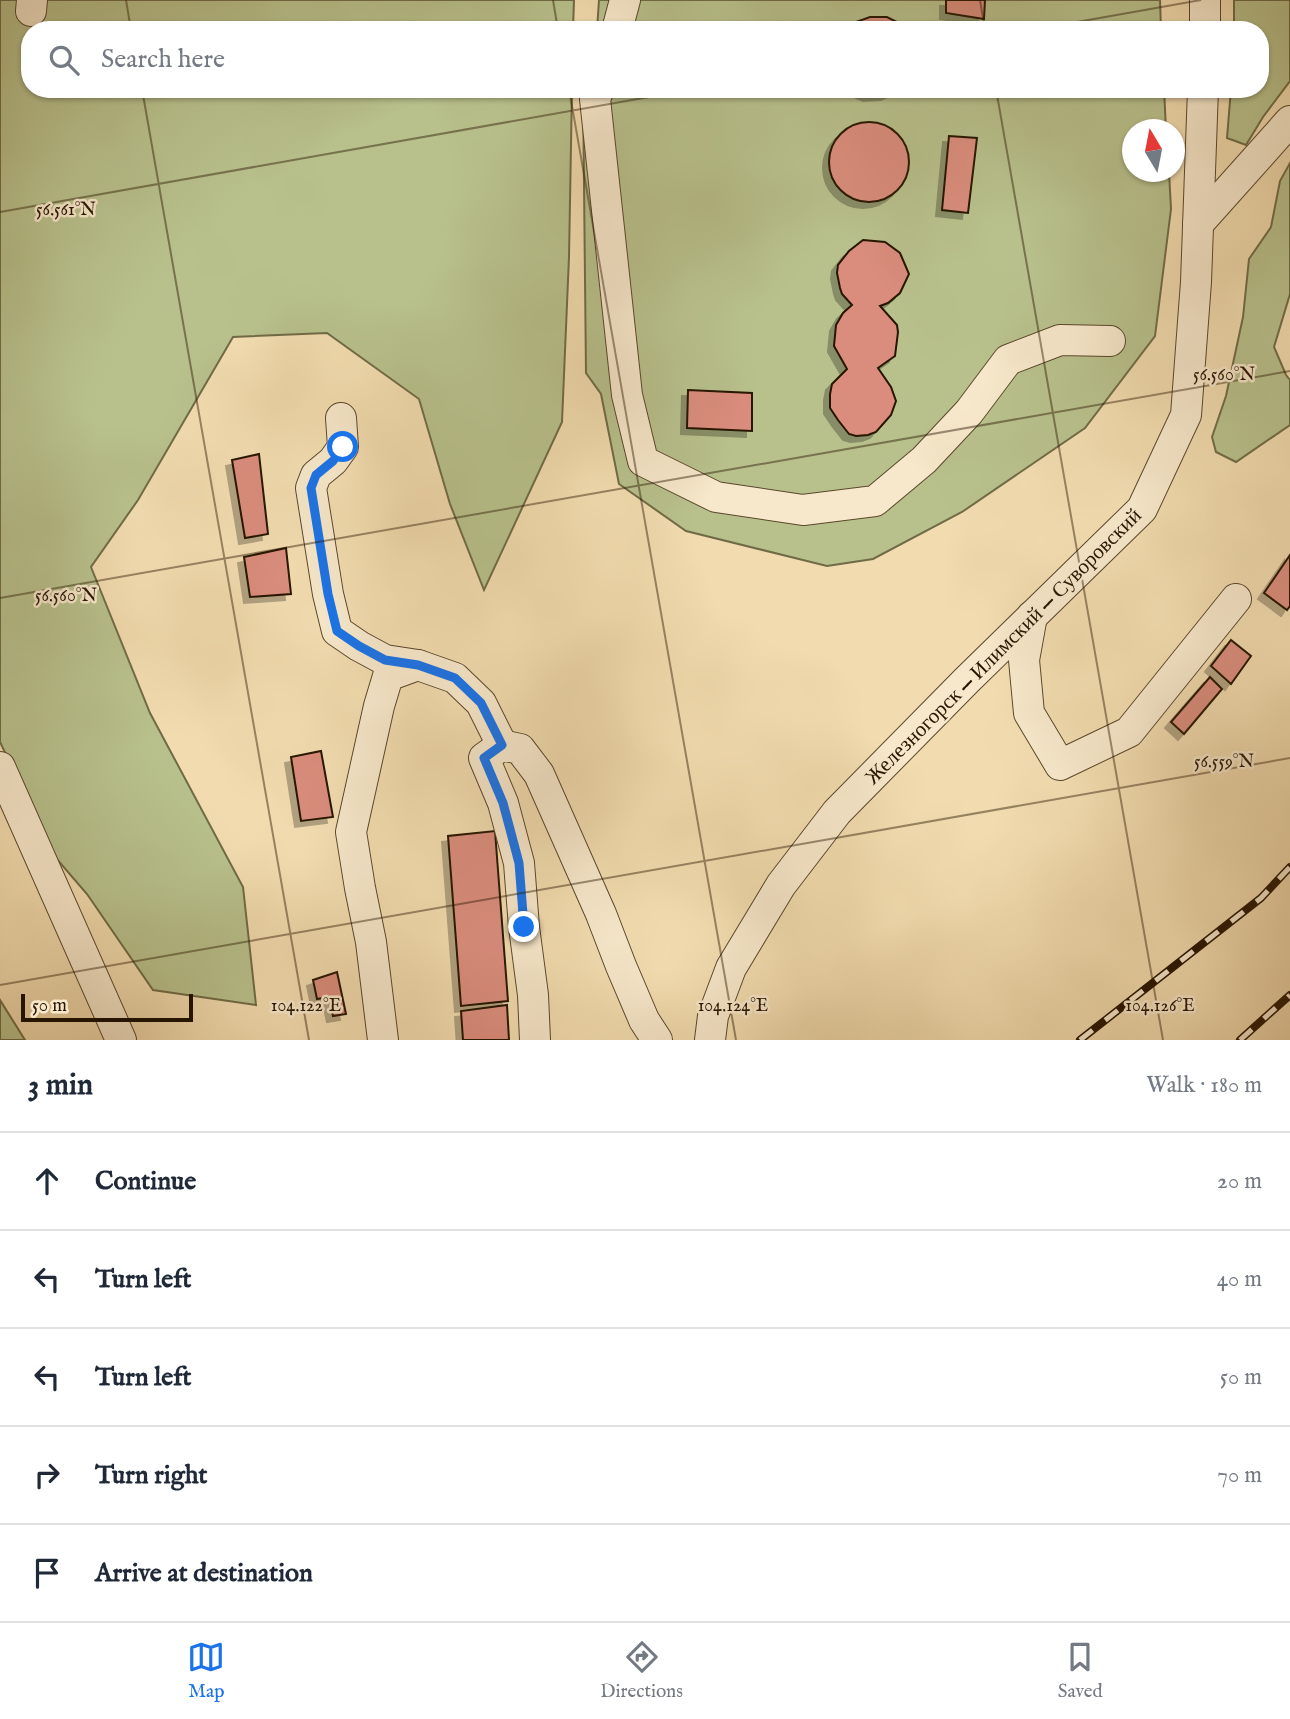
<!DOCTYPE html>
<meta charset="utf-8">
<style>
body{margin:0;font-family:"IM FELL English",serif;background:#f6f6f7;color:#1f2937}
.compass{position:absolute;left:1122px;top:119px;width:63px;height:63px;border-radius:50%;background:#fff;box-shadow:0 2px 5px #0004;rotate:350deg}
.scale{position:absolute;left:21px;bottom:18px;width:172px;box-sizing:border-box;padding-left:7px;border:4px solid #271501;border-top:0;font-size:19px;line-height:24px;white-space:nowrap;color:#271501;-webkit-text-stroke:5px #f7e8cb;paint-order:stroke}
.stop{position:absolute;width:21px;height:21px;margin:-16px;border:5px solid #1a73e8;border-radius:50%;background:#fff}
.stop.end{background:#1a73e8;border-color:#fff;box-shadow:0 2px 7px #0008}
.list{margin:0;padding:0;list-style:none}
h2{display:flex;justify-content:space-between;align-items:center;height:91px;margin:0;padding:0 28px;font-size:30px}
h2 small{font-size:23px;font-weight:400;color:#747a83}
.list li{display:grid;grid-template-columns:46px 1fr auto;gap:21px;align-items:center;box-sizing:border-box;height:98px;padding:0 28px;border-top:2px solid #e0e1e3}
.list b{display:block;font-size:26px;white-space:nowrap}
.list em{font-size:23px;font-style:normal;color:#747a83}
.icon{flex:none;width:38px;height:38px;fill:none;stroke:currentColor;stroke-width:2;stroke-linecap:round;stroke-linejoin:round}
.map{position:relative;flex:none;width:1290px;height:1040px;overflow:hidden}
.search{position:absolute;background:#fff;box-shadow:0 2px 5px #0004;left:21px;right:21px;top:21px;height:77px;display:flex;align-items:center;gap:18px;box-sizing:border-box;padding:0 24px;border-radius:28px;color:#747a83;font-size:26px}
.sheet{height:581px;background:#fff}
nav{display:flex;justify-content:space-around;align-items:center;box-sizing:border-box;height:98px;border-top:2px solid #e0e1e3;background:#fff;font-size:19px;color:#747a83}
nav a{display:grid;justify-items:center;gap:4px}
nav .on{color:#1a73e8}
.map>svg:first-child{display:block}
</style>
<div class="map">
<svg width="1290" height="1040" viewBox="0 0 1290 1040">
<defs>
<filter id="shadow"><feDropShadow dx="-6" dy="6" stdDeviation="0" flood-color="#0004"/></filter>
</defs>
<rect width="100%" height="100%" fill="#f2dcaf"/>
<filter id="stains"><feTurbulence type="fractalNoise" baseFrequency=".00286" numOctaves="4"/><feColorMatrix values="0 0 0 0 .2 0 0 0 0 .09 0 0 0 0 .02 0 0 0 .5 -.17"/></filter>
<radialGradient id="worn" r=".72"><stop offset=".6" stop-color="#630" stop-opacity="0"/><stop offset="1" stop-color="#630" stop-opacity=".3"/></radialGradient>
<g fill="#b8c18c" stroke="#706b46" stroke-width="2">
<path d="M0,0H574L573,30H30V89H572L569,257L562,422L484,590L450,504L419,399L327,333L233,337L138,500L91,567L150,713L243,887L256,1005L153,990L87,894L55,857L0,742Z"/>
<path d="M599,0H1160L1161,30H597Z"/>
<path d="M1234,0H1290V81L1263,117L1246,145L1227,138L1231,89H1260V30H1234Z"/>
<path d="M583,89H1164L1166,129L1132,130V172H1169L1171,209L1155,336L1085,428L962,512L873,559L827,566L686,531L619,484L601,394L586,373Z"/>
<path d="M1290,163V294L1274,347L1286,375L1290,380V425L1236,462L1216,452L1212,437L1226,396L1243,317L1249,259L1271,227L1280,181Z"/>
<path d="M0,1000L25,1040H26H0Z"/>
</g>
<g fill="#da8d7d" stroke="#271501" stroke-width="2" filter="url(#shadow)">
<path d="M946,0H985L984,19L946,13Z"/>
<path d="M870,17H887L899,23L905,30H847L853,23Z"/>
<path d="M856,89H897L887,94L869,95Z"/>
<circle cx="869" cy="162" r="40"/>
<path d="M949,136L977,138L968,213L942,210Z"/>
<path d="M863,240L885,242L900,253L909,274L900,293L888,303L880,306L897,325L898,332L895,356L878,368L891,387L896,401L891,415L876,432L868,435L856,436L849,434L838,420L830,408V394L832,384L847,369L834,346L836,325L843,313L852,305L842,294L840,288L837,273L838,265L849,251Z"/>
<path d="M688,390L752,393V431L687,428Z"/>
<path d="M259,454L268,534L245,538L232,460Z"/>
<path d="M286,548L291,594L250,597L244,557Z"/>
<path d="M1290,555V606L1287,610L1264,593Z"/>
<path d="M1231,640L1251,656L1231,684L1211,666Z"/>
<path d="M1210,677L1222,689L1184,734L1171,722Z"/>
<path d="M321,751L333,817L301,821L291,757Z"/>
<path d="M495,831L508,1001L461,1006L448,836Z"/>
<path d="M337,972L346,1014L333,1016L329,997L317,999L313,980Z"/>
<path d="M507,1005L509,1040H463L461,1011Z"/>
</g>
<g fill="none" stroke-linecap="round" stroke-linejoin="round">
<g stroke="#5a472c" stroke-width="32">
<g id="minor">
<path d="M31,11L32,0"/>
<path d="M617,30L625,0"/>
<path d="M1205,30V0"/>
<path d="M599,89L595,99L627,395L643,461L716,497L803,510L875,501L924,460L969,412L1008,360L1060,340L1110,341"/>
<path d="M1198,224L1290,121"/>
<path d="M341,418L343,447L333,461L316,475L311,488L328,594L337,631L359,646L385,660L418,665"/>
<path d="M1032,616L1024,660L1029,713L1060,765L1129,732L1236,599"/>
<path d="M0,767L121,1040"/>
<path d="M383,1040L371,942L360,888L351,832L379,706L388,676L418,665L455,678L481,703L502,745"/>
<path d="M535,1040L533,995L524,927L519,863L503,803L484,758L502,745L520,749L539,774L601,914L621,966L644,1020L657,1040"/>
<path d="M710,1040L713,1016L731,968L781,885L837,812L967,680L1142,509L1186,415L1196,282L1203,89"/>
</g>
</g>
<use href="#minor" stroke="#f7e8cb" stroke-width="30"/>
<g stroke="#271501" stroke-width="8">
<g id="rail">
<path d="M1080,1040L1261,898L1290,867"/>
<path d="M1240,1040L1290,995"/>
</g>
</g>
<use href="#rail" stroke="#f7e8cb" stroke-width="5" stroke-dasharray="16" stroke-linecap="butt"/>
</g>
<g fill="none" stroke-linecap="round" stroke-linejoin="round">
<path stroke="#1a73e8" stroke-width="9" d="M343,447L333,461L316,475L311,488L328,594L337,631L359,646L385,660L418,665L455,678L481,703L502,745L484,758L503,803L519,863L524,927"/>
</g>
<path fill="none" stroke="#271501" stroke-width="2" stroke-opacity="0.45" d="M126,0L131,30M553,0L558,30M980,0L985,30M1032,30L1201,0M142,89L309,1040M569,89L736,1040M996,89L1163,1040M0,212L694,89M0,598L1290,371M0,985L1290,758"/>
<g text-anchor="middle" stroke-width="5" stroke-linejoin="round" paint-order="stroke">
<g font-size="21" fill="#271501" stroke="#f7e8cb">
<text transform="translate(1003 646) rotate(-45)" y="7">Железногорск — Илимский — Суворовский</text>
</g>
</g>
<g font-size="18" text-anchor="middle" fill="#271501" stroke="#f7e8cb" stroke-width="5" stroke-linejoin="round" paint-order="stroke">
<text x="66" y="215">56.561°N</text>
<text x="1224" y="380">56.560°N</text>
<text x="66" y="601">56.560°N</text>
<text x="1224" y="767">56.559°N</text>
<text x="306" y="1011">104.122°E</text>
<text x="733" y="1011">104.124°E</text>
<text x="1160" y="1011">104.126°E</text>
</g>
<rect width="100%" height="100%" filter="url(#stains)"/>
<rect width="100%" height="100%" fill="url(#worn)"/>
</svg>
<svg class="compass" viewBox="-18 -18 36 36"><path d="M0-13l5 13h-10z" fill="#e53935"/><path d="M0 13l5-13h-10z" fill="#747a83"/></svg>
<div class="scale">50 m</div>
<div class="stop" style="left:343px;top:447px"></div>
<div class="stop end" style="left:524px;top:927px"></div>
<div class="search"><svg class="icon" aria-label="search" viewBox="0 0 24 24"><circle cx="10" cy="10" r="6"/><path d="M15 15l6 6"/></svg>Search here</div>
</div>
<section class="sheet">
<h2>3 min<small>Walk · 180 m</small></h2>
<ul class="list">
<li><svg class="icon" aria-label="ahead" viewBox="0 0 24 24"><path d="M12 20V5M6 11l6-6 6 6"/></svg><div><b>Continue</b></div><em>20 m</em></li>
<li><svg class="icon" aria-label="left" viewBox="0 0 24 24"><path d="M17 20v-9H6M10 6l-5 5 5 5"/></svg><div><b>Turn left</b></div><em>40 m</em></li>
<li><svg class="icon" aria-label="left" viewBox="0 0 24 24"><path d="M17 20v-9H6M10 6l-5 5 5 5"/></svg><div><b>Turn left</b></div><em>50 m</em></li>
<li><svg class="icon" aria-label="right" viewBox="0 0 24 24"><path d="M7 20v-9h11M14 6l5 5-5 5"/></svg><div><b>Turn right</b></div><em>70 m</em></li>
<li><svg class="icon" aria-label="arrive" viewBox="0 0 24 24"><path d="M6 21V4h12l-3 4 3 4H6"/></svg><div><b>Arrive at destination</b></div></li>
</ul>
</section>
<nav>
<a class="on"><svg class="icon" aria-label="map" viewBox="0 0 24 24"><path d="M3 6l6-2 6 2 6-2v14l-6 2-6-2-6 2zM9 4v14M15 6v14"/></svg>Map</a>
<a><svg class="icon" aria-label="directions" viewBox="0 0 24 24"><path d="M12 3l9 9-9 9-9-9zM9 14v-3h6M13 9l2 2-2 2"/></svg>Directions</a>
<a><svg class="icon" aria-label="saved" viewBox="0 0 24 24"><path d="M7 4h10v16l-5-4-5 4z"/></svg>Saved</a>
</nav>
